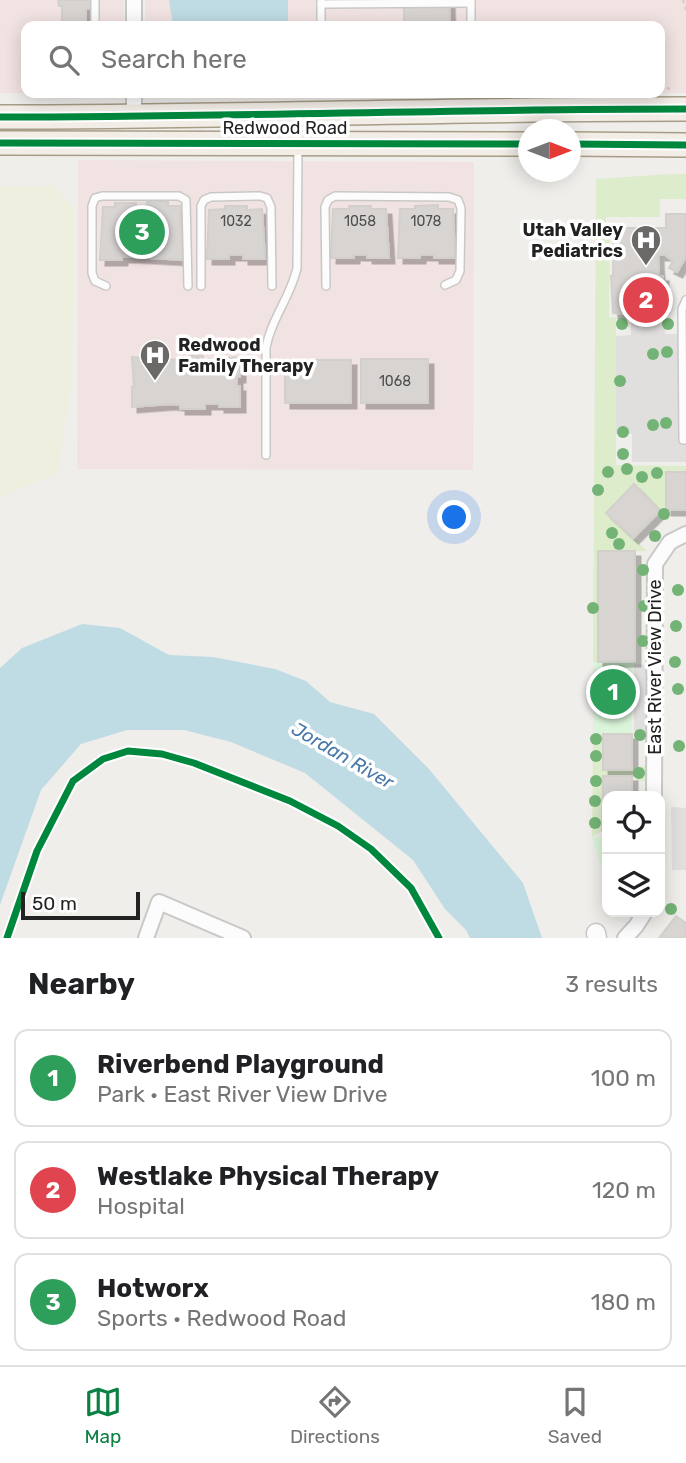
<!DOCTYPE html>
<meta charset="utf-8">
<style>
body{margin:0;font-family:Rubik,sans-serif;background:#f2f2f2;color:#202124}
.controls{position:absolute;right:21px;bottom:21px;display:grid;overflow:hidden;border-radius:14px;box-shadow:0 4px 18px #0003}
.controls button{width:63px;height:63px;display:grid;place-items:center;padding:0;border:0;border-bottom:2px solid #e0e0e0;background:#fff;color:#202124;font:35px sans-serif}
.compass{position:absolute;left:518px;top:119px;width:63px;height:63px;border-radius:50%;background:#fff;box-shadow:0 4px 18px #0003;rotate:90deg}
.scale{position:absolute;left:21px;bottom:18px;width:119px;box-sizing:border-box;padding-left:7px;border:4px solid #222;border-top:0;font-size:19px;line-height:24px;white-space:nowrap;color:#222;-webkit-text-stroke:5px #fff;paint-order:stroke}
.you{position:absolute;left:455px;top:518px;width:24px;height:24px;margin:-18px;border:5px solid #fff;border-radius:50%;background:#1a73e8;box-shadow:0 0 0 10px #1a73e833}
.badge{display:grid;place-items:center;width:46px;height:46px;border-radius:50%;background:#0b8043;color:#fff;font-size:23px;font-weight:700}
.pin{position:absolute;translate:-50% -50%;border:4px solid #fff;box-shadow:0 2px 7px #0006}
.list{margin:0;padding:0;list-style:none}
h2{display:flex;justify-content:space-between;align-items:center;height:91px;margin:0;padding:0 28px;font-size:30px}
h2 small{font-size:23px;font-weight:400;color:#757577}
.list li{display:grid;grid-template-columns:46px 1fr auto;gap:21px;align-items:center;box-sizing:border-box;height:98px;margin:0 14px 14px;padding:0 14px;border:2px solid #e0e0e0;border-radius:14px}
.list b{display:block;font-size:26px;white-space:nowrap}
.list p{margin:0;font-size:23px;white-space:nowrap;color:#757577}
.list em{font-size:23px;font-style:normal;color:#757577}
.icon{flex:none;width:38px;height:38px;fill:none;stroke:currentColor;stroke-width:2;stroke-linecap:round;stroke-linejoin:round}
.map{position:relative;flex:none;width:686px;height:938px;overflow:hidden}
.search{position:absolute;background:#fff;box-shadow:0 4px 18px #0003;left:21px;right:21px;top:21px;height:77px;display:flex;align-items:center;gap:18px;box-sizing:border-box;padding:0 24px;border-radius:14px;color:#757577;font-size:26px}
.sheet{height:427px;background:#fff}
nav{display:flex;justify-content:space-around;align-items:center;box-sizing:border-box;height:98px;border-top:2px solid #e0e0e0;background:#fff;font-size:19px;color:#757577}
nav a{display:grid;justify-items:center;gap:4px}
nav .on{color:#0b8043}
.map>svg:first-child{display:block}
</style>
<div class="map">
<svg width="686" height="938" viewBox="0 0 686 938">
<defs>
<filter id="shadow"><feDropShadow dx="5.5" dy="5.5" stdDeviation="0" flood-color="#0004"/></filter>
</defs>
<rect width="100%" height="100%" fill="#f0eeeb"/>
<g fill="#f1e3e1">
<path d="M0,0H124V26H26V93H112H0Z"/>
<path d="M145,0H686V93L162,94L157,93H660V26H145Z"/>
<path d="M78,160L474,162L473,470L77,469Z"/>
</g>
<path fill="#efefdf" d="M0,186H54L74,209L72,378L58,473L0,497Z"/>
<g fill="#ddeccb">
<path d="M670,174H686V199H660V217H606L605,235H610L609,318L616,317V465L686,466V472L666,473V510H668L669,522L634,484L607,513L647,551L598,552V662H593L596,179Z"/>
<path d="M593,734H603V770H635L636,767L647,766V781H636V776H603L602,831L592,837Z"/>
</g>
<g fill="#daf5da">
<path d="M633,661L632,734H593V662Z"/>
<path d="M592,837H607V889V888Z"/>
</g>
<g fill="#e0dfde">
<path d="M631,321H665V334H686V462H632V434H616V336L631,335Z"/>
<path d="M634,664L655,665L652,732L634,731Z"/>
<path d="M671,807L686,808V870H672Z"/>
</g>
<g fill="#bfdbe3">
<path d="M169,0H288V26H173Z"/>
<path d="M82,624L120,628L169,655L213,657L275,669L306,681L330,702L374,714L429,769L523,883L542,938H470L466,930L445,909L413,860L305,773L231,742L184,730H127L81,744L41,790L0,905V668L22,648Z"/>
</g>
<g fill="#d7d4d2" stroke="#d3d0cc" stroke-width="2" filter="url(#shadow)">
<path d="M58,0H91V9H86V26H62V6H59Z"/>
<path d="M404,0H449L450,26H404Z"/>
<path d="M147,202H168V206H180L183,260L133,257H122V260H100L103,207H115V203H136V206H147Z"/>
<path d="M438,205V209H453L455,258H434V255H420V258H398L400,209H415V206Z"/>
<path d="M225,206H247V210L262,209L265,259H243V255H229V259H207L209,210L225,209Z"/>
<path d="M349,206H371V209H386L389,258H367V255H354V258H331L333,209H349Z"/>
<path d="M666,214H686V257L677,272L669,268L673,261L665,255H658L659,276H663V285H655V291H663V308H655V314L647,315L613,313L611,276H613L614,228H666Z"/>
<path d="M180,356H203V360L240,357V377H237V386H240V407H219V404H205V409H180V405L170,404L132,407V387H134L132,357L180,360Z"/>
<rect x="361" y="359" width="67" height="44"/>
<rect x="285" y="360" width="66" height="43"/>
<rect x="666" y="472" width="20" height="38"/>
<path d="M634,484L660,511L633,538L606,513Z"/>
<path d="M598,551H635V661L598,662Z"/>
<rect x="603" y="734" width="29" height="36"/>
<path d="M603,776H632V796H607V831H602Z"/>
<path d="M676,916L686,923V938H659Z"/>
</g>
<g fill="none" stroke-linecap="round" stroke-linejoin="round">
<g stroke="#c9c8c7" stroke-width="10">
<g id="service">
<path d="M471,0V26"/>
<path d="M321,1V26"/>
<path d="M321,4L471,3"/>
<path d="M95,26V0"/>
<path d="M106,286L95,281L92,273V206L95,198L102,196H179L186,200L188,286"/>
<path d="M201,286V206L204,200L211,197L260,196L267,198L271,207L272,286"/>
<path d="M326,286L325,207L328,200L335,196L449,197L458,200L461,208L460,271L456,280L445,285"/>
<path d="M686,300L682,309L683,440H686"/>
<path d="M266,455V348C271,319 291,296 297,268L298,148"/>
</g>
</g>
<g stroke="#c9c8c7" stroke-width="18">
<g id="minor">
<path d="M134,26V0"/>
<path d="M134,116V93"/>
<path d="M654,796L655,564L670,542L686,534"/>
<path d="M146,938L159,902L243,938"/>
<path d="M625,938L636,926L645,912"/>
</g>
</g>
<g stroke="#c9c8c7" stroke-width="21">
<path id="tertiary" d="M596,933L597,938"/>
</g>
<g stroke="#a79c86" stroke-width="26">
<g id="primary">
<path d="M0,117C229,117 457,109 686,109"/>
<path d="M0,143L528,144"/>
<path d="M570,144L686,145"/>
</g>
</g>
<g stroke="#dccecd" stroke-width="2.5" stroke-dasharray="3.5 3.5" stroke-linecap="butt">
<path d="M683,0L686,10"/>
<path d="M660,86L670,89"/>
</g>
<use href="#service" stroke="#fdfcfc" stroke-width="7"/>
<use href="#minor" stroke="#fdfcfc" stroke-width="14"/>
<use href="#tertiary" stroke="#fdfcfc" stroke-width="18"/>
<use href="#primary" stroke="#f3ede7" stroke-width="23"/>
<g stroke="#fff" stroke-width="11">
<g id="cycleway">
<path d="M0,117C229,117 457,109 686,109"/>
<path d="M0,143L528,144"/>
<path d="M570,144L686,145"/>
<path d="M7,938L37,851L73,781L103,759L128,751L162,754L194,763L290,801L338,826L371,849L411,888L439,938"/>
</g>
</g>
<use href="#cycleway" stroke="#00873e" stroke-width="7"/>
</g>
<g fill="#73b476">
<circle cx="622" cy="324" r="6"/>
<circle cx="668" cy="324" r="6"/>
<circle cx="667" cy="352" r="6"/>
<circle cx="653" cy="354" r="6"/>
<circle cx="620" cy="381" r="6"/>
<circle cx="666" cy="423" r="6"/>
<circle cx="653" cy="425" r="6"/>
<circle cx="623" cy="432" r="6"/>
<circle cx="623" cy="454" r="6"/>
<circle cx="627" cy="469" r="6"/>
<circle cx="608" cy="472" r="6"/>
<circle cx="657" cy="473" r="6"/>
<circle cx="642" cy="477" r="6"/>
<circle cx="598" cy="490" r="6"/>
<circle cx="664" cy="514" r="6"/>
<circle cx="612" cy="533" r="6"/>
<circle cx="655" cy="536" r="6"/>
<circle cx="619" cy="544" r="6"/>
<circle cx="643" cy="570" r="6"/>
<circle cx="678" cy="590" r="6"/>
<circle cx="644" cy="606" r="6"/>
<circle cx="593" cy="608" r="6"/>
<circle cx="676" cy="626" r="6"/>
<circle cx="643" cy="641" r="6"/>
<circle cx="675" cy="662" r="6"/>
<circle cx="620" cy="671" r="6"/>
<circle cx="678" cy="689" r="6"/>
<circle cx="640" cy="735" r="6"/>
<circle cx="596" cy="739" r="6"/>
<circle cx="679" cy="746" r="6"/>
<circle cx="596" cy="756" r="6"/>
<circle cx="639" cy="773" r="6"/>
<circle cx="596" cy="781" r="6"/>
<circle cx="595" cy="801" r="6"/>
<circle cx="595" cy="823" r="6"/>
<circle cx="671" cy="909" r="6"/>
</g>
<defs>
<g id="hospital-pin" transform="scale(1.575)"><path d="M0 17L-7.5 6A9.5 9.5 0 1 1 7.5 6Z" fill="#6a6968" stroke="#fff"/><path d="M-5-5h3v3.5h4V-5h3V5h-3V1.5h-4V5h-3Z" fill="#fff"/></g>
</defs>
<g fill-rule="evenodd">
<use href="#hospital-pin" x="646" y="240"/>
<use href="#hospital-pin" x="155" y="355"/>
</g>
<g text-anchor="middle" stroke-width="7" stroke-linejoin="round" paint-order="stroke">
<g font-size="14" fill="#4f4e4e">
<text x="236" y="226">1032</text>
<text x="360" y="226">1058</text>
<text x="426" y="226">1078</text>
<text x="395" y="386">1068</text>
</g>
<g font-size="18" fill="#222" stroke="#fff">
<text x="285" y="134">Redwood Road</text>
<text transform="translate(655 667) rotate(-90)" y="6">East River View Drive</text>
</g>
<g font-size="18" font-weight="bold" fill="#222" stroke="#fff" text-anchor="end">
<text x="623" y="236">Utah Valley<tspan x="623" dy="21">Pediatrics</tspan></text>
<text x="178" y="351" text-anchor="start">Redwood<tspan x="178" dy="21">Family Therapy</tspan></text>
</g>
<g font-size="19" font-style="italic" fill="#4a7aab" stroke="#fff">
<text transform="translate(343 755) rotate(30)" y="7">Jordan River</text>
</g>
</g>
</svg>
<div class="controls">
<button><svg class="icon" aria-label="locate" viewBox="0 0 24 24"><circle cx="12" cy="12" r="6"/><path d="M12 2v4M12 18v4M2 12h4M18 12h4"/></svg></button>
<button><svg class="icon" aria-label="layers" viewBox="0 0 24 24"><path d="M12 4l9 5-9 5-9-5zM3 14l9 5 9-5"/></svg></button>
</div>
<svg class="compass" viewBox="-18 -18 36 36"><path d="M0-13l5 13h-10z" fill="#e53935"/><path d="M0 13l5-13h-10z" fill="#757577"/></svg>
<div class="scale">50 m</div>
<div class="you"></div>
<div class="pin badge" style="left:613px;top:692px;background:#2e9e5b">1</div>
<div class="pin badge" style="left:646px;top:300px;background:#e0444e">2</div>
<div class="pin badge" style="left:142px;top:232px;background:#2e9e5b">3</div>
<div class="search"><svg class="icon" aria-label="search" viewBox="0 0 24 24"><circle cx="10" cy="10" r="6"/><path d="M15 15l6 6"/></svg>Search here</div>
</div>
<section class="sheet">
<h2>Nearby<small>3 results</small></h2>
<ul class="list">
<li><span class="badge" style="background:#2e9e5b">1</span><div><b>Riverbend Playground</b><p>Park · East River View Drive</p></div><em>100 m</em></li>
<li><span class="badge" style="background:#e0444e">2</span><div><b>Westlake Physical Therapy</b><p>Hospital</p></div><em>120 m</em></li>
<li><span class="badge" style="background:#2e9e5b">3</span><div><b>Hotworx</b><p>Sports · Redwood Road</p></div><em>180 m</em></li>
</ul>
</section>
<nav>
<a class="on"><svg class="icon" aria-label="map" viewBox="0 0 24 24"><path d="M3 6l6-2 6 2 6-2v14l-6 2-6-2-6 2zM9 4v14M15 6v14"/></svg>Map</a>
<a><svg class="icon" aria-label="directions" viewBox="0 0 24 24"><path d="M12 3l9 9-9 9-9-9zM9 14v-3h6M13 9l2 2-2 2"/></svg>Directions</a>
<a><svg class="icon" aria-label="saved" viewBox="0 0 24 24"><path d="M7 4h10v16l-5-4-5 4z"/></svg>Saved</a>
</nav>
